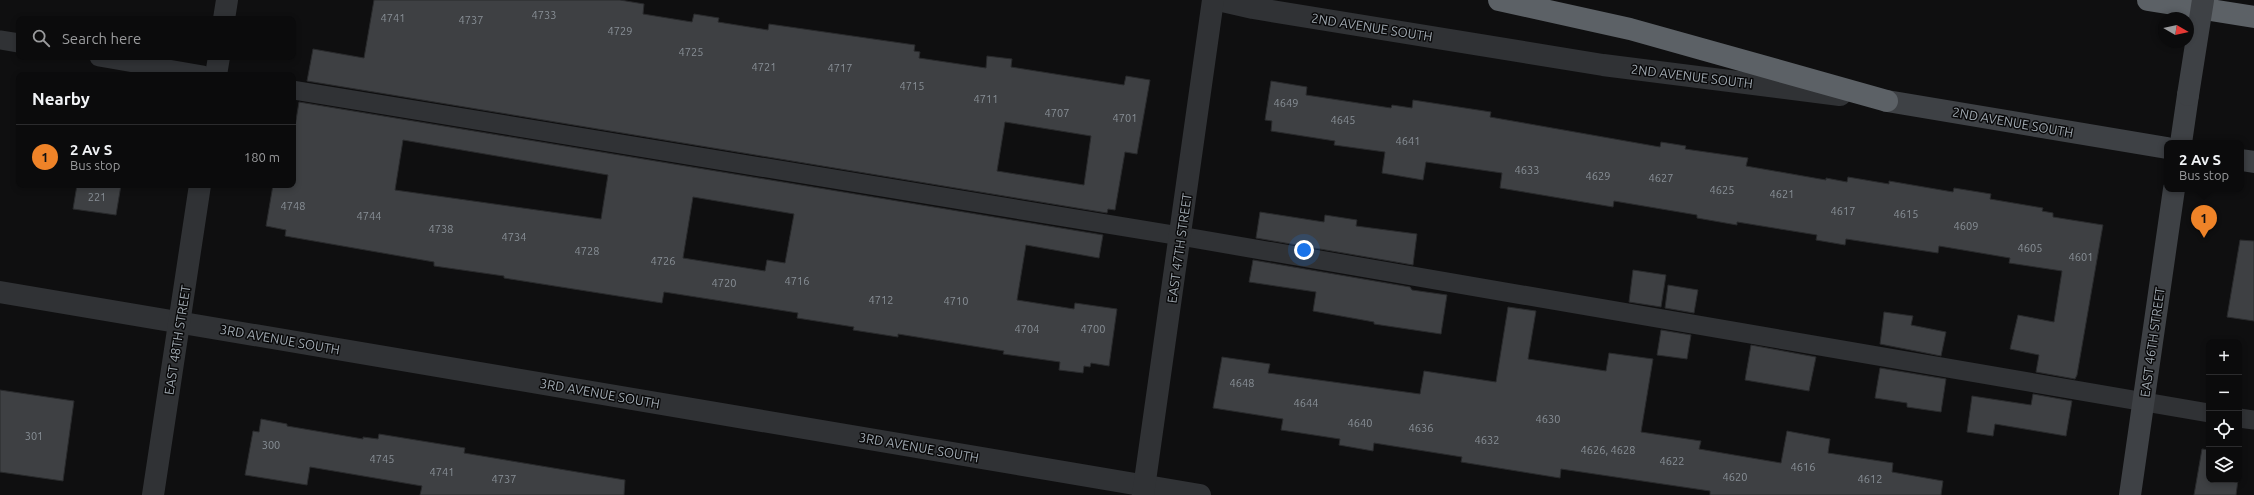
<!DOCTYPE html>
<meta charset="utf-8">
<style>
body{margin:0;font-family:Ubuntu,sans-serif;background:#19191a;color:#f1f3f6}
.controls{position:absolute;right:12px;bottom:12px;display:grid;overflow:hidden;border-radius:8px;box-shadow:0 2px 6px #0003}
.controls button{width:36px;height:36px;display:grid;place-items:center;padding:0;border:0;border-bottom:1px solid #2b2b2d;background:#0b0b0c;color:#f1f3f6;font:20px sans-serif}
.compass{position:absolute;left:2158px;top:12px;width:36px;height:36px;border-radius:50%;background:#0b0b0c;box-shadow:0 2px 6px #0003;rotate:99deg}
.you{position:absolute;left:1304px;top:250px;width:14px;height:14px;margin:-10px;border:3px solid #fff;border-radius:50%;background:#1a73e8;box-shadow:0 0 0 6px #1a73e833}
.badge{display:grid;place-items:center;width:26px;height:26px;border-radius:50%;background:#ef8328;color:#111;font-size:13px;font-weight:700}
.pin{position:absolute;translate:-50% -33px;filter:drop-shadow(0 1px 2px #0008)}
.pin::after{content:'';position:absolute;top:21px;width:14px;height:12px;background:inherit;clip-path:polygon(0 0,100% 0,50% 100%)}
.popup{position:absolute;left:2164px;top:140px;width:80px;height:52px;box-sizing:border-box;display:grid;place-content:center;border-radius:8px;background:#0b0b0c;filter:drop-shadow(0 1px 3px #0005);font-size:13px;white-space:nowrap;color:#9a9b9d}
.popup b{font-size:15px;color:#f1f3f6}
.popup::after{content:'';position:absolute;left:50%;top:100%;margin-left:-8px;border:8px solid transparent;border-top-color:#0b0b0c}
.list{margin:0;padding:0;list-style:none}
h2{display:flex;justify-content:space-between;align-items:center;height:52px;margin:0;padding:0 16px;font-size:17px}
h2 small{font-size:13px;font-weight:400;color:#9a9b9d}
.list li{display:grid;grid-template-columns:26px 1fr auto;gap:12px;align-items:center;box-sizing:border-box;height:64px;padding:0 16px;border-top:1px solid #2b2b2d}
.list b{display:block;font-size:15px;white-space:nowrap}
.list p{margin:0;font-size:13px;white-space:nowrap;color:#9a9b9d}
.list em{font-size:13px;font-style:normal;color:#9a9b9d}
.icon{flex:none;width:22px;height:22px;fill:none;stroke:currentColor;stroke-width:2;stroke-linecap:round;stroke-linejoin:round}
.map{position:relative;flex:none;width:2254px;height:495px;overflow:hidden}
.search{position:absolute;background:#0b0b0c;box-shadow:0 2px 6px #0003;left:16px;top:16px;width:280px;height:44px;display:flex;align-items:center;gap:10px;box-sizing:border-box;padding:0 14px;border-radius:8px;color:#9a9b9d;font-size:15px}
.panel{position:absolute;background:#0b0b0c;box-shadow:0 2px 6px #0003;left:16px;top:72px;width:280px;height:116px;border-radius:8px}
.map>svg:first-child{display:block}
</style>
<div class="map">
<svg width="2254" height="495" viewBox="0 0 2254 495">
<rect width="100%" height="100%" fill="#0f0f10"/>
<g fill="#3e4043" stroke="#292a2c" fill-rule="evenodd">
<path d="M374,0H620L644,4L643,14L692,22L694,14L719,18L718,22L768,30L769,24L915,45L914,51L920,52L919,58L986,68L987,56L1012,59L1011,67L1124,85L1126,76L1150,80L1137,154L1125,152L1115,210L1108,209L1107,213L307,81L313,49L364,58ZM1005,122L1091,136L1084,185L997,171Z"/>
<path d="M1271,81L1307,87L1306,95L1391,108L1392,105L1412,108L1413,100L1491,112L1490,117L1660,147L1661,142L1686,146L1685,149L1748,158L1746,166L1826,180V178L1847,182L1848,177L1889,184V181L1953,192L1954,188L1991,194L1990,199L2043,208L2042,211L2053,213V217L2103,225L2077,375L2075,379L2036,372L2039,355L2010,349L2018,315L2054,322L2062,271L2009,263L2010,258L1939,246L1938,253L1846,239L1845,245L1816,240L1817,235L1737,222V225L1697,218V215L1614,201L1613,207L1500,188L1502,173L1426,162L1423,180L1382,173L1385,152L1334,145L1335,141L1271,131L1272,121L1265,120Z"/>
<path d="M299,102L1103,235L1099,258L1026,245L1017,300L1074,309L1075,303L1117,309L1109,366L1091,363L1090,367L1084,366L1083,373L1059,370L1060,362L1003,354L1004,351L898,334V337L853,330L854,327L797,318L798,313L664,292L662,303L504,278V276L434,266V262L285,236L286,230L266,226L273,185H293V138ZM403,140L608,175L601,219L395,190ZM693,197L794,214L785,263L767,260L765,271L683,258Z"/>
<path d="M77,185H121L116,215L73,209Z"/>
<path d="M1260,212L1324,222L1325,215L1357,220L1356,226L1417,234L1413,265L1256,238Z"/>
<path d="M2240,240L2254,241V321L2227,317Z"/>
<path d="M1253,260L1410,287L1412,290L1447,295L1441,334L1374,324V322L1313,311L1316,292L1249,282Z"/>
<path d="M1633,270L1666,275L1661,307L1629,302Z"/>
<path d="M1668,285L1698,290L1694,313L1665,308Z"/>
<path d="M1508,307L1536,311L1528,359L1606,371L1609,353L1653,359L1641,432L1701,441L1699,449L1781,463L1787,431L1830,439L1828,453L1893,463L1892,472L1943,481L1941,495H1710V491L1561,469L1560,478L1461,462L1462,457L1374,443L1373,451L1339,445L1340,439L1281,430L1283,419L1213,408L1222,357L1270,364L1268,373L1420,394L1424,371L1496,382Z"/>
<path d="M1884,312L1913,316L1911,325L1946,332L1941,356L1880,344Z"/>
<path d="M1661,330L1691,335L1687,359L1657,355Z"/>
<path d="M1751,345L1816,357L1809,391L1745,380Z"/>
<path d="M1880,368L1946,379L1941,412L1907,407V403L1875,398Z"/>
<path d="M0,390L74,401L63,481L0,472Z"/>
<path d="M2033,394L2072,401L2066,436L1995,424L1993,436L1967,432L1972,396L2031,405Z"/>
<path d="M261,419L287,424V426L363,439V437L378,439L379,434L465,448L464,453L625,480L624,495H420L422,486L310,467L307,485L245,475L253,431L259,432Z"/>
<path d="M2202,449L2209,450V480H2238L2236,495H2194Z"/>
</g>
<g fill="none" stroke-linecap="round" stroke-linejoin="round">
<g stroke="#303235" stroke-width="19">
<path d="M0,40L19,43"/>
<path d="M99,57L203,75"/>
<path d="M293,90L1180,236L2209,413"/>
<path d="M2239,418L2254,420"/>
</g>
<g stroke="#303235" stroke-width="22">
<path d="M1218,0L1253,8L1603,65L1840,95"/>
<path d="M224,19L227,0"/>
<path d="M216,75L219,57"/>
<path d="M0,292L1200,495"/>
<path d="M153,495L200,185"/>
<path d="M1143,495L1213,0"/>
</g>
<g stroke="#3e4145" stroke-width="22">
<path d="M1887,101L2167,148"/>
<path d="M2181,143L2188,95"/>
<path d="M2241,160L2254,162"/>
<path d="M2130,495L2174,189"/>
</g>
<g stroke="#5c6166" stroke-width="22">
<path d="M1499,0L1630,29L1887,101"/>
<path d="M2148,0L2254,17"/>
</g>
<path stroke="#3e4145" stroke-width="22" d="M2188,95L2203,0"/>
</g>
<g text-anchor="middle" stroke-width="3" stroke-linejoin="round" paint-order="stroke">
<g font-size="11" fill="#888f96">
<text x="544" y="19">4733</text>
<text x="393" y="22">4741</text>
<text x="471" y="24">4737</text>
<text x="620" y="35">4729</text>
<text x="691" y="56">4725</text>
<text x="764" y="71">4721</text>
<text x="840" y="72">4717</text>
<text x="912" y="90">4715</text>
<text x="986" y="103">4711</text>
<text x="1286" y="107">4649</text>
<text x="1057" y="117">4707</text>
<text x="1125" y="122">4701</text>
<text x="1343" y="124">4645</text>
<text x="1408" y="145">4641</text>
<text x="1527" y="174">4633</text>
<text x="1598" y="180">4629</text>
<text x="1661" y="182">4627</text>
<text x="1722" y="194">4625</text>
<text x="1782" y="198">4621</text>
<text x="97" y="201">221</text>
<text x="293" y="210">4748</text>
<text x="1843" y="215">4617</text>
<text x="1906" y="218">4615</text>
<text x="369" y="220">4744</text>
<text x="1966" y="230">4609</text>
<text x="441" y="233">4738</text>
<text x="514" y="241">4734</text>
<text x="2030" y="252">4605</text>
<text x="587" y="255">4728</text>
<text x="2081" y="261">4601</text>
<text x="663" y="265">4726</text>
<text x="797" y="285">4716</text>
<text x="724" y="287">4720</text>
<text x="881" y="304">4712</text>
<text x="956" y="305">4710</text>
<text x="1027" y="333">4704</text>
<text x="1093" y="333">4700</text>
<text x="1242" y="387">4648</text>
<text x="1306" y="407">4644</text>
<text x="1548" y="423">4630</text>
<text x="1360" y="427">4640</text>
<text x="1421" y="432">4636</text>
<text x="34" y="440">301</text>
<text x="1487" y="444">4632</text>
<text x="271" y="449">300</text>
<text x="1608" y="454">4626, 4628</text>
<text x="382" y="463">4745</text>
<text x="1672" y="465">4622</text>
<text x="1803" y="471">4616</text>
<text x="442" y="476">4741</text>
<text x="1735" y="481">4620</text>
<text x="504" y="483">4737</text>
<text x="1870" y="483">4612</text>
</g>
<g font-size="13" fill="#a0a9b1" stroke="#0a0a0b">
<text transform="translate(1372 27) rotate(9)" y="5">2ND AVENUE SOUTH</text>
<text transform="translate(1692 76) rotate(7)" y="5">2ND AVENUE SOUTH</text>
<text transform="translate(2013 122) rotate(10)" y="5">2ND AVENUE SOUTH</text>
<text transform="translate(1179 248) rotate(-82)" y="5">EAST 47TH STREET</text>
<text transform="translate(280 339) rotate(10)" y="5">3RD AVENUE SOUTH</text>
<text transform="translate(177 340) rotate(-81)" y="5">EAST 48TH STREET</text>
<text transform="translate(2152 342) rotate(-82)" y="5">EAST 46TH STREET</text>
<text transform="translate(600 393) rotate(10)" y="5">3RD AVENUE SOUTH</text>
<text transform="translate(919 447) rotate(10)" y="5">3RD AVENUE SOUTH</text>
</g>
</g>
</svg>
<div class="controls">
<button>+</button>
<button>−</button>
<button><svg class="icon" aria-label="locate" viewBox="0 0 24 24"><circle cx="12" cy="12" r="6"/><path d="M12 2v4M12 18v4M2 12h4M18 12h4"/></svg></button>
<button><svg class="icon" aria-label="layers" viewBox="0 0 24 24"><path d="M12 4l9 5-9 5-9-5zM3 14l9 5 9-5"/></svg></button>
</div>
<svg class="compass" viewBox="-18 -18 36 36"><path d="M0-13l5 13h-10z" fill="#e53935"/><path d="M0 13l5-13h-10z" fill="#9a9b9d"/></svg>
<div class="you"></div>
<div class="pin badge" style="left:2204px;top:238px">1</div>
<div class="popup"><b>2 Av S</b>Bus stop</div>
<div class="search"><svg class="icon" aria-label="search" viewBox="0 0 24 24"><circle cx="10" cy="10" r="6"/><path d="M15 15l6 6"/></svg>Search here</div>
<section class="panel">
<h2>Nearby<small></small></h2>
<ul class="list">
<li><span class="badge">1</span><div><b>2 Av S</b><p>Bus stop</p></div><em>180 m</em></li>
</ul>
</section>
</div>
